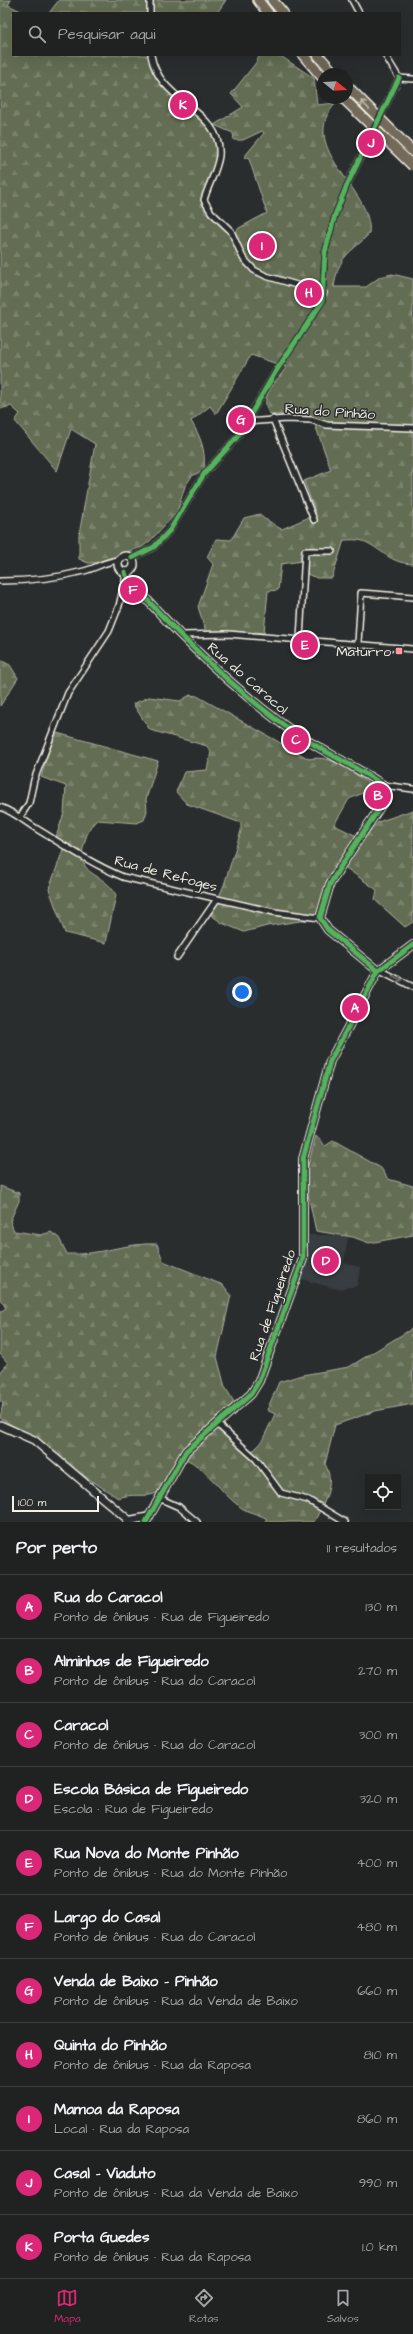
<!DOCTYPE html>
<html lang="pt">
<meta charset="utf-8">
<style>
body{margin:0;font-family:"Architects Daughter",sans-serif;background:#2d2f2f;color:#f1f3f6}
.controls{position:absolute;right:12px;bottom:12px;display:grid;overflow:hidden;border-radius:0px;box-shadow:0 4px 16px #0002}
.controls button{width:36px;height:36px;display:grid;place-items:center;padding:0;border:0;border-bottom:1px solid #3d3f40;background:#202222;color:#f1f3f6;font:20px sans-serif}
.compass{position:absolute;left:317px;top:68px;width:36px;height:36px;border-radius:50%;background:#202222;box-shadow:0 4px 16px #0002;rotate:108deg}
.scale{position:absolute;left:12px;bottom:10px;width:87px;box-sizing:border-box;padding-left:4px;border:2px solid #f4f1e8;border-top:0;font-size:11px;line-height:14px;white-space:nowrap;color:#f4f1e8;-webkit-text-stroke:3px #2a2d2e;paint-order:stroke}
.you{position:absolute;left:242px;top:992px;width:14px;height:14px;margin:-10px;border:3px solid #fff;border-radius:50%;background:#1a73e8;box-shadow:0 0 0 6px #1a73e833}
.badge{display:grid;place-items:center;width:26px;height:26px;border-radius:50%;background:#db2777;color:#fff;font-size:13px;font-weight:700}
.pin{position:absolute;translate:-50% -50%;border:2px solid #fff;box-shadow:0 1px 4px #0006}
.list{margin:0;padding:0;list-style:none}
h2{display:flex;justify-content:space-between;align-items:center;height:52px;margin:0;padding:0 16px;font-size:17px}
h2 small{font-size:13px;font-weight:400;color:#a2a4a5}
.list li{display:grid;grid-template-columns:26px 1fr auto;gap:12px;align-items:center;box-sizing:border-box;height:64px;padding:0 16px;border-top:1px solid #3d3f40}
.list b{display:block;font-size:15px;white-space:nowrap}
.list p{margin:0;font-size:13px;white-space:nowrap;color:#a2a4a5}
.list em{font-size:13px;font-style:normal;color:#a2a4a5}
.icon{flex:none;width:22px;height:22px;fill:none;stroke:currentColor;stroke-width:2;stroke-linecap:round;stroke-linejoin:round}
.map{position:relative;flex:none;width:413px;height:1522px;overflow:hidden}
.search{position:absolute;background:#202222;box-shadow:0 4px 16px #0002;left:12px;right:12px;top:12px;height:44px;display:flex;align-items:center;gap:10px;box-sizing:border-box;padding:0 14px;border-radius:0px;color:#a2a4a5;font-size:15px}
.sheet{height:756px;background:#202222}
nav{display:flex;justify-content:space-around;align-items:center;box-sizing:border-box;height:56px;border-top:1px solid #3d3f40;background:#202222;font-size:11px;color:#a2a4a5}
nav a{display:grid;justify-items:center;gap:2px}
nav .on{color:#db2777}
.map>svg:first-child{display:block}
</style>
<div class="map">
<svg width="413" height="1522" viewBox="0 0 413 1522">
<defs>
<pattern id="forest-firs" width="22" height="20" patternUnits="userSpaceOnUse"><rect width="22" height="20" fill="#636d53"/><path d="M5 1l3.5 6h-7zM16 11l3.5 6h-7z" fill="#7a826c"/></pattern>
</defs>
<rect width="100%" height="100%" fill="#2a2d2e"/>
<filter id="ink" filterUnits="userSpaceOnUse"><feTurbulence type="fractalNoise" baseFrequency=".025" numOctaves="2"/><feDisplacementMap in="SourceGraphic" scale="8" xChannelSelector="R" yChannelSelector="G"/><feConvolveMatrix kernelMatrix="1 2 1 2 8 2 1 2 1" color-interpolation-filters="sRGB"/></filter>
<g filter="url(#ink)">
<path fill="#373d42" d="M309,1235H348L344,1263L360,1267L357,1286L337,1289L301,1279L309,1251Z"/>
<g fill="url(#forest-firs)" stroke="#acaf9e">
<path d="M0,0H11L8,5L25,13H13V55H151L157,78L177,99L210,122L220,140L219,161L205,192V213L211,214L234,234L239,228L267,213L249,159L244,157L264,133L262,131L243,140H234L233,133L214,125L243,107L231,94L255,64L260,55H279L314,78L317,105L336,103C294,149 375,189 369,234C349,255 339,254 334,287H366L380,277L392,274L413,279V564C388,563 383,549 363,541C357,539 350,540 344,540L332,578H317L307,574L308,564L302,561L281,564L278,590L268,591L264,633L255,632L254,636L204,634L205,628L198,607L213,564L207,557L216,539L231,540L244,518L260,514L264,519C270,520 275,527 282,529L316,514L304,481L331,470L312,416L275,415L269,413C258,396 278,381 286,367L251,355L216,414L210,406L191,421C201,438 206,450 204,470L192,476L185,486L177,512L150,541L142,547L95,563H88L79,559V535L95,444L71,429L57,471L15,421L20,414L11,406L0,409Z"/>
<path d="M59,0H226L217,13H49Z"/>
<path d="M0,660L10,665L18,678L0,706Z"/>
<path d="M190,695L197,696L309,759C331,754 351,771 368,783L363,793L349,799L334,825L363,839L378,822L413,810V922L405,927L375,900L377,890L339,863L326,910L320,918L267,926L244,932L222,923L211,915L224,885L241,831V823L187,804L176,792L184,772L207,770L211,752L207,746L150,730L133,704L149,697L180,701Z"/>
<path d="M57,733L158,761L146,799L147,811L144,820L137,823L97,820C89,827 87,834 84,844C75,878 104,871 116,895L106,943L65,933L49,889L64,847L55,840L64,813L66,786L41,777L49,750Z"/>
<path d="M316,1136L325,1146L333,1141L381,1168L388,1179L413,1186V1235L369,1243L353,1237L316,1231L307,1190V1169Z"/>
<path d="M0,1186L19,1193V1201L10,1221L14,1231L41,1235L51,1232L59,1238L67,1254C98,1256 127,1242 157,1244L163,1261L223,1285L231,1295L217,1357L225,1387L237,1407L224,1424C227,1433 241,1442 248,1451L254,1450L261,1443L275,1414L267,1410L279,1382L302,1375L349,1367L413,1328V1404L375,1411L335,1425L325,1464C336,1484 324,1503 314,1522H264L267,1519C258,1513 247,1513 239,1506C220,1492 207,1468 184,1458C176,1470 165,1494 149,1495C138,1496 129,1494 118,1498L80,1473L42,1443L0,1418L3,1403L0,1401V1373L8,1363L0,1354V1312L6,1308L0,1299Z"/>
</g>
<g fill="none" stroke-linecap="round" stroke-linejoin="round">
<g stroke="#f4f1e8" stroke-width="8">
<g id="street">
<path d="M352,0L359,13"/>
<path d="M150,13V0"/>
<path d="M151,55C159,104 223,109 219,156C217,171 208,185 204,200L211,212L231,231L243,258L254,270L266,276L324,293"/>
<path d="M385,55L399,78"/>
<path d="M399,78L413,79"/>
<path d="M273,419L314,520"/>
<path d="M246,422L287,419L311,420L327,425L413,428"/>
<path d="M132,558L154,547L170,530L204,474L238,436L276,371L322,302L325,252L335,215L347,185L399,78"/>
<path d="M0,581C27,581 57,578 84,571C96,568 106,561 119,560"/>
<path d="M182,635L228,634L413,649"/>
<path d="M300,639L305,551H332"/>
<path d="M358,643L361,593L413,597"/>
<path d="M383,785L413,789"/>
<path d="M0,807C14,812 24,821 37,829C65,846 92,864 123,877L274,912L320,918"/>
<path d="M20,817L29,803L34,780L68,693L109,631L119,606L126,576"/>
<path d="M177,957L217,899"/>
<path d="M380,970L413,987"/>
<path d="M217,1424L256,1459L281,1493L308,1500L345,1522"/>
<path d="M159,1498L179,1507L197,1522"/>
</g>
</g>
<g stroke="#f4f1e8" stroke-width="10">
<g id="secondary">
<circle cx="126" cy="564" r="8"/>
<path d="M125,572L126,576C171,628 223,679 277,720C310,746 349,762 383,785L385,794L382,804L339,869L330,884L320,918L328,930L378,971"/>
<path d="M0,1425L34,1440L131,1522"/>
<path d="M127,1521L148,1517"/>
<path d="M146,1522L186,1451L251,1394L259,1381L303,1259V1159L330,1061L378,971L413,945"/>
</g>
</g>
<g stroke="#f4f1e8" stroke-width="12">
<g id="highway">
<path d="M258,0L268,13"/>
<path d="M272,0L283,13"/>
<path d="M303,55L323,78"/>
<path d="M318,55L335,74"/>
</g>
</g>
<use href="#street" stroke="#2a2d2e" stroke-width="5"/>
<use href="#secondary" stroke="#2a2d2e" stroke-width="7"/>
<use href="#highway" stroke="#736b5a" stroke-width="9"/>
<g stroke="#f4f1e8" stroke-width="12" stroke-linecap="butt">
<g id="highway-bridge">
<path d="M347,86L413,152"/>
<path d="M343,98L413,166"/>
</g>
</g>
<use href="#highway-bridge" stroke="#736b5a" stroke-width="9"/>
<g stroke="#2a2d2e" stroke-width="8">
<g id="cycleway">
<path d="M132,558L154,547L170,530L204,474L238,436L276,371L322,302L325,252L335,215L347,185L399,78"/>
<path d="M125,572L126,576C171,628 223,679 277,720C310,746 349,762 383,785L385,794L382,804L339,869L330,884L320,918L328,930L378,971"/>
<path d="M146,1522L186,1451L251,1394L259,1381L303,1259V1159L330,1061L378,971L413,945"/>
</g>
</g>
<use href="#cycleway" stroke="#56b35d" stroke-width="5"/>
</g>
<defs><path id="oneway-shaft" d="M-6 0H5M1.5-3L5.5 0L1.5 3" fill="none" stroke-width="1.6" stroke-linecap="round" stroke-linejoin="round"/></defs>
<use stroke="#c0bbaf" href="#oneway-shaft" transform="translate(365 105) rotate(-134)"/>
<use stroke="#71726f" href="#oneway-shaft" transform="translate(397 978) rotate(27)"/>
</g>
<rect fill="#ff9aa2" stroke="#2a2d2e" stroke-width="1.5" x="395" y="647" width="8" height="8" rx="2"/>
<g text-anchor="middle" stroke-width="3" stroke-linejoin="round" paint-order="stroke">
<g font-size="14" fill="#f4f1e8" stroke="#2a2d2e">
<text transform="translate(330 411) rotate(4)" y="5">Rua do Pinhão</text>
<text transform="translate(248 678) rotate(41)" y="5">Rua do Caracol</text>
<text transform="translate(166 873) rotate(15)" y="5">Rua de Refoges</text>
<text transform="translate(272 1305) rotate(-71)" y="5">Rua de Figueiredo</text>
</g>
<g font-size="14" fill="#f4f1e8" stroke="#2a2d2e" text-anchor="end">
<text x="391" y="656">Maturro</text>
</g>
</g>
</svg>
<div class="controls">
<button><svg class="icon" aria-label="locate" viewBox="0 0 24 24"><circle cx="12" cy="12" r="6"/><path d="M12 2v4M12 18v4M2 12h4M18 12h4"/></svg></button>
</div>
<svg class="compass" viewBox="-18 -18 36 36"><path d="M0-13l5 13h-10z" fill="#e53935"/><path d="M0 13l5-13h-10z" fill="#a2a4a5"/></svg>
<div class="scale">100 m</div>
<div class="you"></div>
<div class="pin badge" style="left:355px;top:1008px">A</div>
<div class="pin badge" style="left:378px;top:796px">B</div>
<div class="pin badge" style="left:296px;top:740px">C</div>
<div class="pin badge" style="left:326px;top:1261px">D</div>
<div class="pin badge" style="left:305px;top:645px">E</div>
<div class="pin badge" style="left:133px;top:590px">F</div>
<div class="pin badge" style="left:241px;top:420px">G</div>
<div class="pin badge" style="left:309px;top:293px">H</div>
<div class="pin badge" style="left:262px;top:246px">I</div>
<div class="pin badge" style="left:371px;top:143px">J</div>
<div class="pin badge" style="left:183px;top:105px">K</div>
<div class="search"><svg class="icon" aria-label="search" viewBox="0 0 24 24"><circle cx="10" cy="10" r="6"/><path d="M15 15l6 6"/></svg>Pesquisar aqui</div>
</div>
<section class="sheet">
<h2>Por perto<small>11 resultados</small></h2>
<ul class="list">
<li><span class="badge">A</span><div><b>Rua do Caracol</b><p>Ponto de ônibus · Rua de Figueiredo</p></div><em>130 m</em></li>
<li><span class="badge">B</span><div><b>Alminhas de Figueiredo</b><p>Ponto de ônibus · Rua do Caracol</p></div><em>270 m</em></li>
<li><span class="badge">C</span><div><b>Caracol</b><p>Ponto de ônibus · Rua do Caracol</p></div><em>300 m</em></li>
<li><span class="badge">D</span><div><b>Escola Básica de Figueiredo</b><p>Escola · Rua de Figueiredo</p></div><em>320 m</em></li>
<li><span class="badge">E</span><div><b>Rua Nova do Monte Pinhão</b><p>Ponto de ônibus · Rua do Monte Pinhão</p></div><em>400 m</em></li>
<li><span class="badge">F</span><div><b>Largo do Casal</b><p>Ponto de ônibus · Rua do Caracol</p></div><em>480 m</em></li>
<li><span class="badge">G</span><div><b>Venda de Baixo - Pinhão</b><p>Ponto de ônibus · Rua da Venda de Baixo</p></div><em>660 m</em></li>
<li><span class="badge">H</span><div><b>Quinta do Pinhão</b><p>Ponto de ônibus · Rua da Raposa</p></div><em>810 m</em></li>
<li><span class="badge">I</span><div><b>Mamoa da Raposa</b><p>Local · Rua da Raposa</p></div><em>860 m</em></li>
<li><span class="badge">J</span><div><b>Casal - Viaduto</b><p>Ponto de ônibus · Rua da Venda de Baixo</p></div><em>990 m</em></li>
<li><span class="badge">K</span><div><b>Porta Guedes</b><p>Ponto de ônibus · Rua da Raposa</p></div><em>1.0 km</em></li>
</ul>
</section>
<nav>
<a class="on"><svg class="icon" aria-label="map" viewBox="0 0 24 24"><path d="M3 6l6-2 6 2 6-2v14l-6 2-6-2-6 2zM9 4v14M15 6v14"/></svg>Mapa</a>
<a><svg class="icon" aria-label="directions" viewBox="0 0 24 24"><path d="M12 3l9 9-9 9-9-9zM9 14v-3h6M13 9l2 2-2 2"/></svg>Rotas</a>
<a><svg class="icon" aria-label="saved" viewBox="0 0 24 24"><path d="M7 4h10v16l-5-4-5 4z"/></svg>Salvos</a>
</nav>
